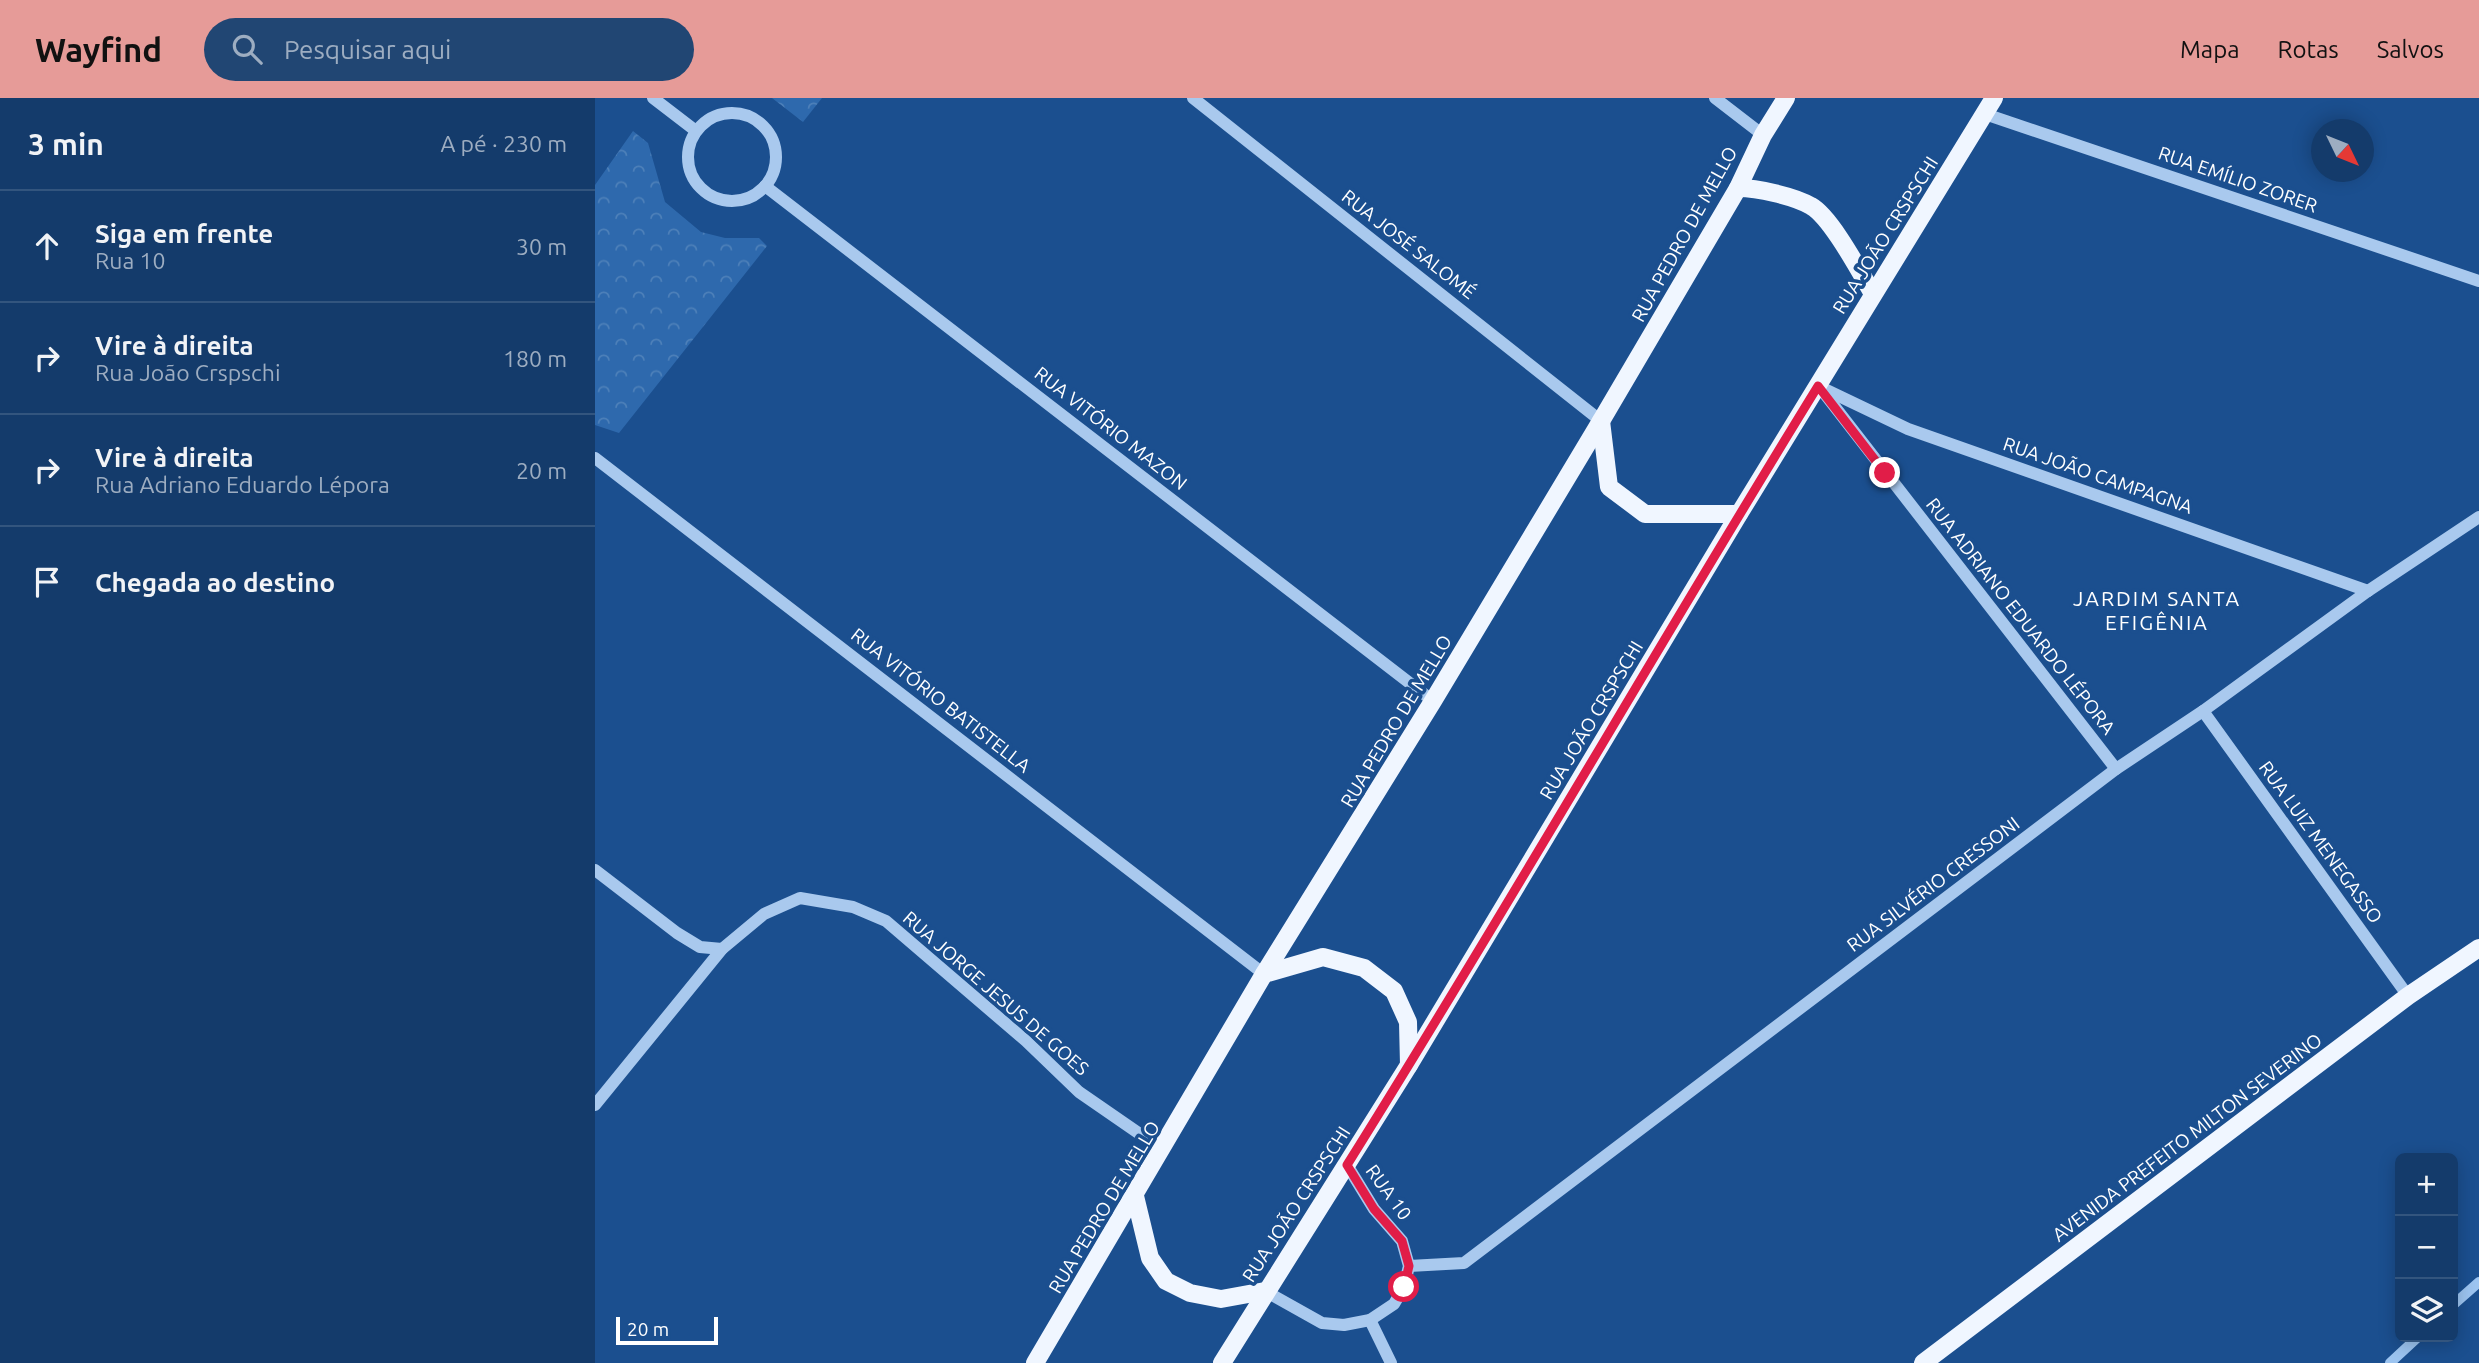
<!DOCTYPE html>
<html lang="pt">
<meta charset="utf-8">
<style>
body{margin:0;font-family:Ubuntu,sans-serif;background:#214673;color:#f1f3f6}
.controls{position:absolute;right:21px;bottom:21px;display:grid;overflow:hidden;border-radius:10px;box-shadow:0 4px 18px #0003}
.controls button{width:63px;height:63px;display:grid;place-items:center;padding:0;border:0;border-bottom:2px solid #33557e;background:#143b6b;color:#f1f3f6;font:35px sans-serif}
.compass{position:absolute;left:1716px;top:21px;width:63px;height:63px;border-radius:50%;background:#143b6b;box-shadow:0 4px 18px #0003;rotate:133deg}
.scale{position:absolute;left:21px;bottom:18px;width:102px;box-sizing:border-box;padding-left:7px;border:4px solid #fff;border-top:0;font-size:19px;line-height:24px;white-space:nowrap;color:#fff;-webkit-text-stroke:5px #1b4f8f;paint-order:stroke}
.stop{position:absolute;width:21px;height:21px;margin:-16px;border:5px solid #e11d48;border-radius:50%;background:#fff}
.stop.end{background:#e11d48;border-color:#fff;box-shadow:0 2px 7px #0008}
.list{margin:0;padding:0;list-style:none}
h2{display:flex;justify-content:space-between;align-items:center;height:91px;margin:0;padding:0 28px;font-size:30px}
h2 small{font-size:23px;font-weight:400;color:#9dadc1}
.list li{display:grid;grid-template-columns:46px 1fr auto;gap:21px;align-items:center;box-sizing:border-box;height:112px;padding:0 28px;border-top:2px solid #33557e}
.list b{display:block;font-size:26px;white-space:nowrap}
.list p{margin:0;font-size:23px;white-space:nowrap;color:#9dadc1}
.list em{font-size:23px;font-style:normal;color:#9dadc1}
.icon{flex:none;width:38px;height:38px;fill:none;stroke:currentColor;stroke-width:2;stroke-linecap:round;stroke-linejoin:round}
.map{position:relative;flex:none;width:1884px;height:1265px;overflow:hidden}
header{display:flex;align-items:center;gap:42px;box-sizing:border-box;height:98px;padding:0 35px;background:#e69b98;color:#111}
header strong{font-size:33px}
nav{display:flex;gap:38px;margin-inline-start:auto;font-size:24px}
.search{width:490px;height:63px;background:#214673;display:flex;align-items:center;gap:18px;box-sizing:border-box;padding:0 24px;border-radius:38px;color:#9dadc1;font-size:26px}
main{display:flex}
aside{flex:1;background:#143b6b}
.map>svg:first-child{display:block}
</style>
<header>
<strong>Wayfind</strong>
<div class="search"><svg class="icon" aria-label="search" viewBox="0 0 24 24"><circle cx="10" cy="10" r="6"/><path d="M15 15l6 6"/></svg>Pesquisar aqui</div>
<nav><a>Mapa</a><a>Rotas</a><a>Salvos</a></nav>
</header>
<main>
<aside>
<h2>3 min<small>A pé · 230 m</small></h2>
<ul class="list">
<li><svg class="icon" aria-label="ahead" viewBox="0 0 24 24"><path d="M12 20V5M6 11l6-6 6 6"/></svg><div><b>Siga em frente</b><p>Rua 10</p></div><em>30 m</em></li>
<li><svg class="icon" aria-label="right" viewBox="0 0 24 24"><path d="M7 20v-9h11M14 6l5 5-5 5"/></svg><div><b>Vire à direita</b><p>Rua João Crspschi</p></div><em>180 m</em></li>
<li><svg class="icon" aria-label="right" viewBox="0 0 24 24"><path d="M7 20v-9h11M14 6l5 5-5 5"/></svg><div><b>Vire à direita</b><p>Rua Adriano Eduardo Lépora</p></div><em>20 m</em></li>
<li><svg class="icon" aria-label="arrive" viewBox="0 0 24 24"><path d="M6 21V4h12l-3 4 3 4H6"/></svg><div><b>Chegada ao destino</b></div></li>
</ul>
</aside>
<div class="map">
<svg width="1884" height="1265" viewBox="0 0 1884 1265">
<defs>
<pattern id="forest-crowns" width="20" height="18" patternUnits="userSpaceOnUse" patternTransform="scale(1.75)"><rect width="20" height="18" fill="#2e69ad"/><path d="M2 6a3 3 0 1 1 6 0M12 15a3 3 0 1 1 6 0" fill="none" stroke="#4d80b9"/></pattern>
</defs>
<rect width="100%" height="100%" fill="#1b4f8f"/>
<g fill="url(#forest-crowns)">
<path d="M177,0H227L208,24Z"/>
<path d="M38,33L53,45L70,104L106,134L130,140H164L172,148L24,335L0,327V87Z"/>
</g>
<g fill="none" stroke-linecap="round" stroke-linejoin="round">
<g stroke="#9cc4f0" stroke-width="10">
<path d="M1858,1207L1884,1184"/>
<path d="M1795,1265L1823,1239"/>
</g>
<g stroke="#a9c9ee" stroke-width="12">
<path d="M58,0L101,33"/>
<path d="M598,0L1006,323"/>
<path d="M1120,0L1168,37"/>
<circle cx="137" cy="59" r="44"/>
<path d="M1390,16L1884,183"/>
<path d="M170,88L838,603"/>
<path d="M1223,288L1313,331L1773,493"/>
<path d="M1226,291L1521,671"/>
<path d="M0,360L669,876"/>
<path d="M1608,613L1813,898"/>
<path d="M0,772L82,835L105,849L127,851"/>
<path d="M0,1007L127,851L169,816L205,800L258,809L291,823L431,943L484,994L568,1052"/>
<path d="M814,1168L869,1165L1521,671L1608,613L1773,493L1884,419"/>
<path d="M670,1193L727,1225L749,1227L775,1222L799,1206L809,1189L814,1168L807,1143L779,1111L752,1067"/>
<path d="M775,1222L796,1265"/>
</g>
<g stroke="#f0f6ff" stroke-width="18">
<path d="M1143,90C1162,90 1199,98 1216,108C1236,119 1265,174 1278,196"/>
<path d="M1006,323L1014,389L1050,416H1144"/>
<path d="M669,876L728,859L769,870L799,893L813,924L814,967"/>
<path d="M540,1098L555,1160L571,1183L595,1195L626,1201L670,1193"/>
<path d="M440,1265L669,876L838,603L1006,323L1143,90L1168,37L1191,0"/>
<path d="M627,1265L814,967L1144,416L1399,0"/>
<path d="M1328,1265L1813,898L1884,850"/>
</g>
</g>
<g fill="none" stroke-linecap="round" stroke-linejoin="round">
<path stroke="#e11d48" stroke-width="9" d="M809,1189L814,1168L807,1143L779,1111L752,1067C913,810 1064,546 1223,288L1290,375"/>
</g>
<g text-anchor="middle" stroke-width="7" stroke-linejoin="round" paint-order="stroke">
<g font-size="19" fill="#fff" stroke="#1b4f8f">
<text transform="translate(1643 81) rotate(19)" y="7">RUA EMÍLIO ZORER</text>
<text transform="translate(1089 136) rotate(-61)" y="7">RUA PEDRO DE MELLO</text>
<text transform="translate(1290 137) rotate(-58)" y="7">RUA JOÃO CRSPSCHI</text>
<text transform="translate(814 146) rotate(38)" y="7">RUA JOSÉ SALOMÉ</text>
<text transform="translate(516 330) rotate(38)" y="7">RUA VITÓRIO MAZON</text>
<text transform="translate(1503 377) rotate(19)" y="7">RUA JOÃO CAMPAGNA</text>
<text transform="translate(1426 518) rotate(52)" y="7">RUA ADRIANO EDUARDO LÉPORA</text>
<text transform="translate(346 602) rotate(38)" y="7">RUA VITÓRIO BATISTELLA</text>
<text transform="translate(996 622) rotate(-59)" y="7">RUA JOÃO CRSPSCHI</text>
<text transform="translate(801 623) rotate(-59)" y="7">RUA PEDRO DE MELLO</text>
<text transform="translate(1726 744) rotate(54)" y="7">RUA LUIZ MENEGASSO</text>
<text transform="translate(1338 786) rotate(-37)" y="7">RUA SILVÉRIO CRESSONI</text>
<text transform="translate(401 895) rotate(41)" y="7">RUA JORGE JESUS DE GOES</text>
<text transform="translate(1592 1039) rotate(-37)" y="7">AVENIDA PREFEITO MILTON SEVERINO</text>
<text transform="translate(794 1094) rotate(54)" y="7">RUA 10</text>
<text transform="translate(701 1106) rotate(-57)" y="7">RUA JOÃO CRSPSCHI</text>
<text transform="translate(509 1109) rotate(-59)" y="7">RUA PEDRO DE MELLO</text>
</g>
<g font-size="21" letter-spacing="2" fill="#fff" stroke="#1b4f8f">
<text x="1562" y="508">JARDIM SANTA<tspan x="1562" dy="24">EFIGÊNIA</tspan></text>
</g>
</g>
</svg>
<div class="controls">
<button>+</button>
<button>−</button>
<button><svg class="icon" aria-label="layers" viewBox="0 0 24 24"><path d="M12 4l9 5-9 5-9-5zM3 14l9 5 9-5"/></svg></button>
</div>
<svg class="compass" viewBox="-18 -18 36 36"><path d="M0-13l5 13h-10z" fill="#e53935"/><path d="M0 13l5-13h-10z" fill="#9dadc1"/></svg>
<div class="scale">20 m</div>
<div class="stop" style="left:809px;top:1189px"></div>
<div class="stop end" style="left:1290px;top:375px"></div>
</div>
</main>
